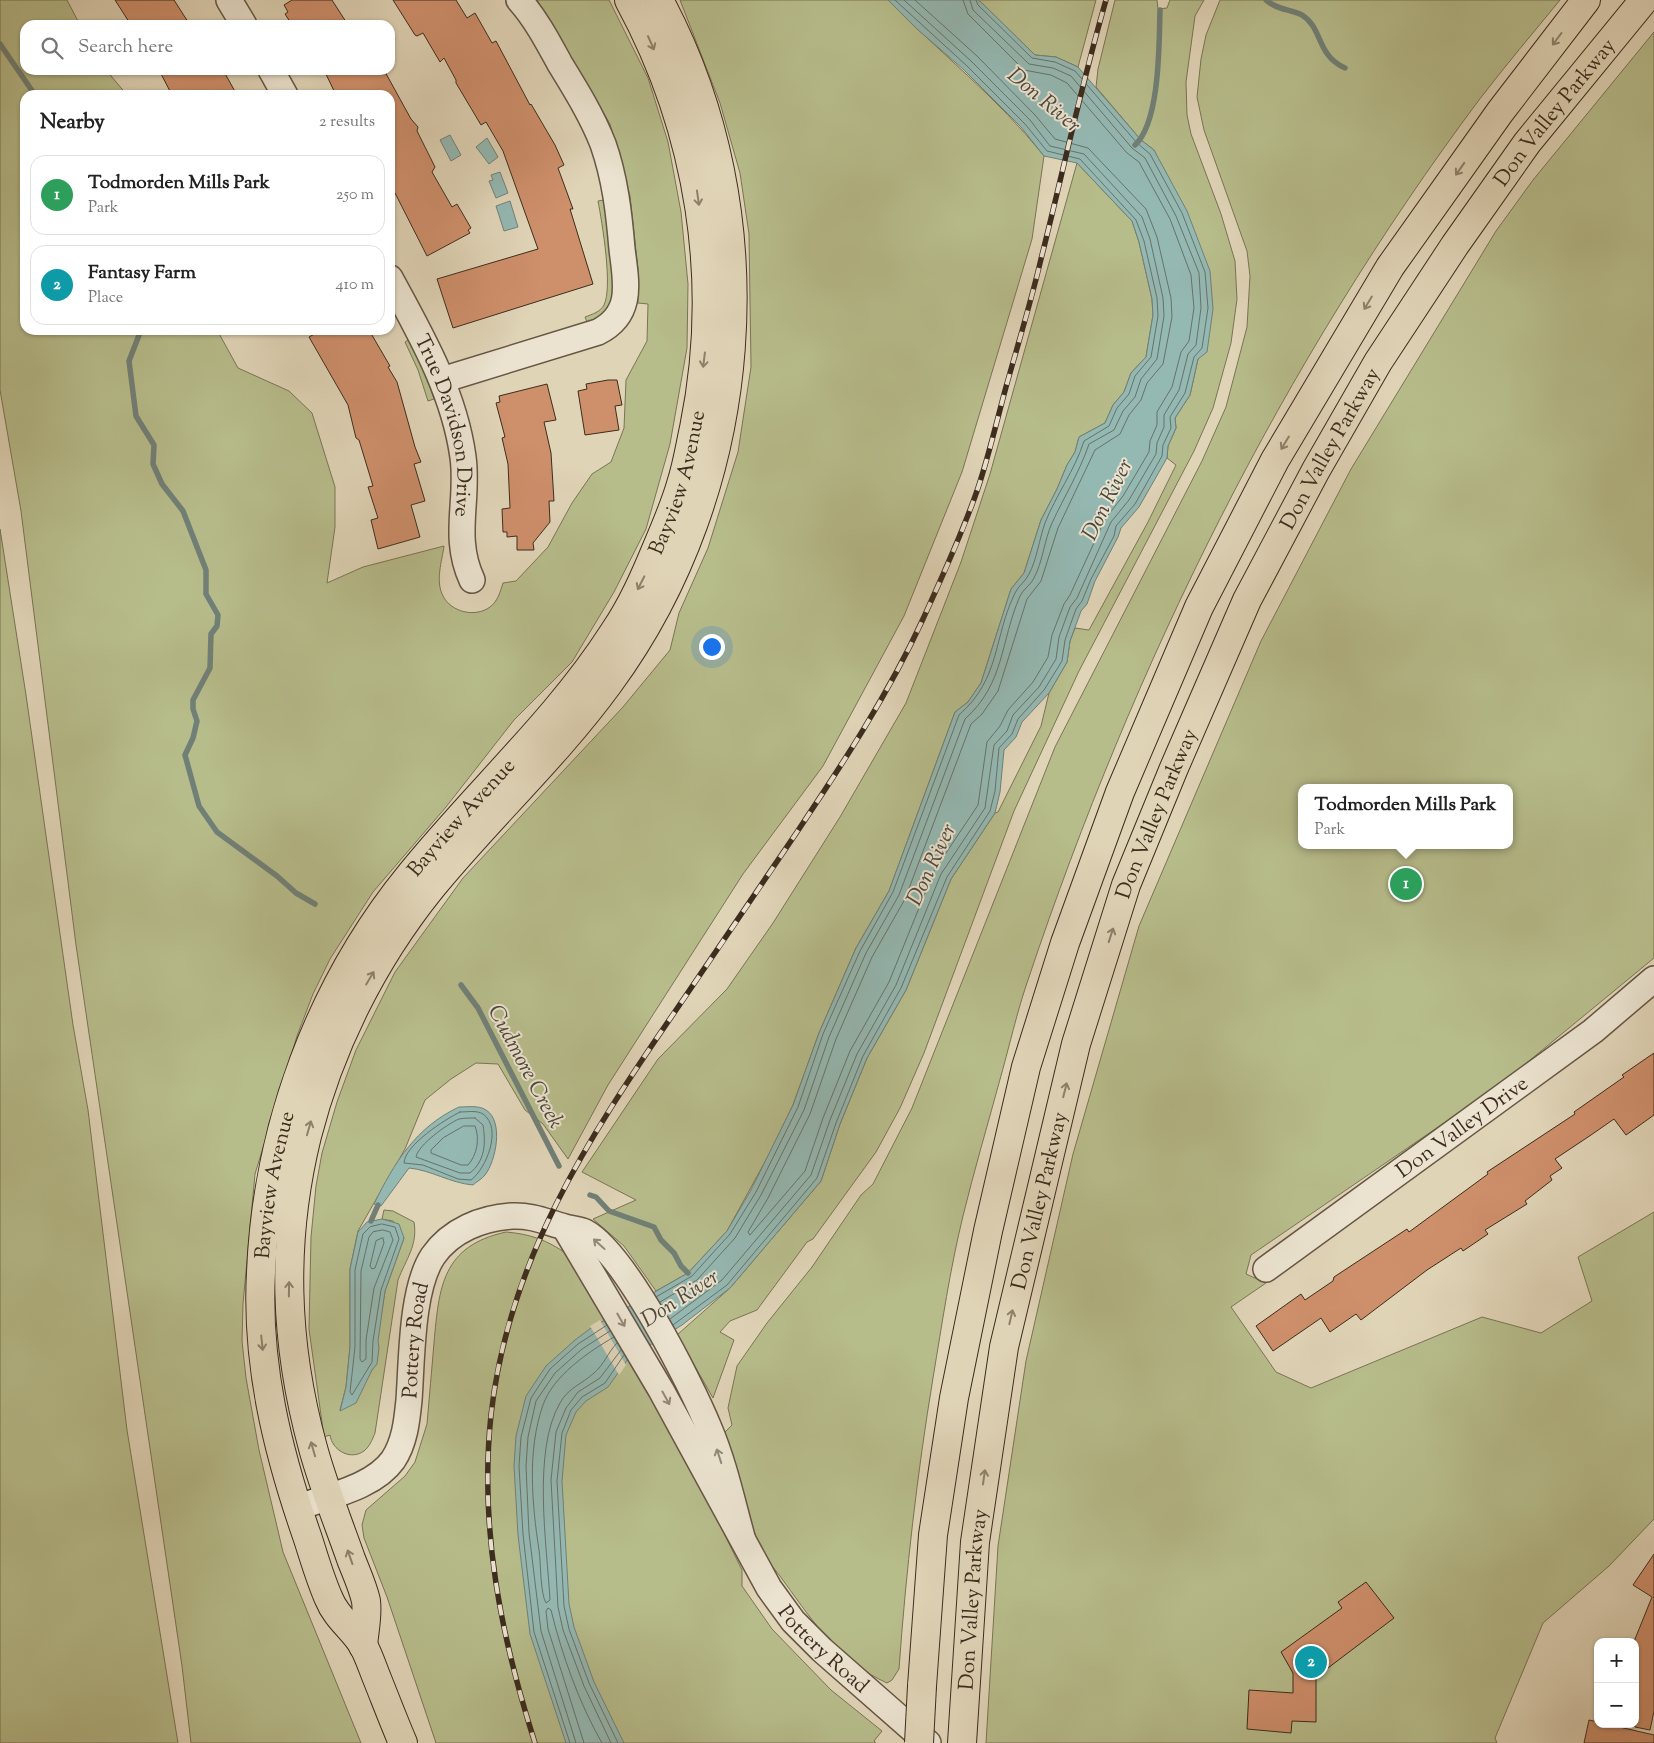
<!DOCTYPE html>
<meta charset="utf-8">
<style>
body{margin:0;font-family:"Sorts Mill Goudy",serif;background:#f6f6f6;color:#222}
.controls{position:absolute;right:15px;bottom:15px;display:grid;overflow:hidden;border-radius:10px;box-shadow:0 1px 4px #0004}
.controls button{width:45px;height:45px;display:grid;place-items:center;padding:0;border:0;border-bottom:1px solid #e0e0e0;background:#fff;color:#222;font:25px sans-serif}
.you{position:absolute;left:711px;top:646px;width:18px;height:18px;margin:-12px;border:4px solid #fff;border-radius:50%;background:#1a73e8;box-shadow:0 0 0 8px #1a73e833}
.badge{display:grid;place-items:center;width:32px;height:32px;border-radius:50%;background:#b45309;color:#fff;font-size:16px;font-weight:700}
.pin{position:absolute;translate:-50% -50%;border:2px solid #fff;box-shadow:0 1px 5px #0006}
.popup{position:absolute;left:1298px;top:784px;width:215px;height:65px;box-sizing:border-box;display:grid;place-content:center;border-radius:10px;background:#fff;filter:drop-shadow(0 1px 4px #0005);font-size:16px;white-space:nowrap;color:#767676}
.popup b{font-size:19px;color:#222}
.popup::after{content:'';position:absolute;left:50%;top:100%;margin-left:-10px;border:10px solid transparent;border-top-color:#fff}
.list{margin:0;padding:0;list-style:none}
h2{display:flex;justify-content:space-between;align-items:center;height:65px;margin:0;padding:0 20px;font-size:21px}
h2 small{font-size:16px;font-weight:400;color:#767676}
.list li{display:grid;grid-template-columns:32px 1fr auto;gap:15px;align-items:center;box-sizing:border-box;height:80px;margin:0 10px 10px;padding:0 10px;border:1px solid #e0e0e0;border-radius:15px}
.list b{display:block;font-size:19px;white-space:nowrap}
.list p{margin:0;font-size:16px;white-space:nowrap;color:#767676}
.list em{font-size:16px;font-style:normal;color:#767676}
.icon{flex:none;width:28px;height:28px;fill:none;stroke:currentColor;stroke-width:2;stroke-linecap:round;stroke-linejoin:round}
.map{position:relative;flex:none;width:1654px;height:1743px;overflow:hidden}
.search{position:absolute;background:#fff;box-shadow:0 1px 4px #0004;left:20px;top:20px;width:375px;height:55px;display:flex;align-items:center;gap:12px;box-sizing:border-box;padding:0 18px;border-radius:15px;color:#767676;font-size:19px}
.panel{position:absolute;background:#fff;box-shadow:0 1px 4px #0004;left:20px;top:90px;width:375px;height:245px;border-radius:15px}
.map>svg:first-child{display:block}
</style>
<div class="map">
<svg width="1654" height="1743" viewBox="0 0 1654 1743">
<rect width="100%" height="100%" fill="#e0d4b7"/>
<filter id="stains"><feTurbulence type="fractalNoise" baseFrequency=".004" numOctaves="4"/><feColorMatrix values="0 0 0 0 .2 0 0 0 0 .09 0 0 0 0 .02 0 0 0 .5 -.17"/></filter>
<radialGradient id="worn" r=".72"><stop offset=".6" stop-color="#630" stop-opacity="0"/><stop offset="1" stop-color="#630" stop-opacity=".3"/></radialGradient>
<g fill="#b7bc8b" stroke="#7a7454" fill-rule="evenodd">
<path d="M0,0H67L80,25H25V70H106L127,95H25V330H217L238,368L289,391L312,413L335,487V527L327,583L363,567L444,546C442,561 435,581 443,596C451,612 475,618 490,607C498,601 500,592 503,583L516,581L548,547L572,503L592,474L611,462L624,428L626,380L647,341L648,304L638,303V270L630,196L610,124L537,0H609L648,78L668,142L681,212L688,284L687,348L670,444L646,529L614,592L572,662L514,720L446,807L373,892L330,959L313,994L297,1036L255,1174L243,1304L242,1341L246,1378L259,1450L283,1552L361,1743H191L182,1666L76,945L21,511L0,390Z"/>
<path d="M680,0H888C940,53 998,98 1044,156L1032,239L962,472L904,616L823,766L743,874L608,1085L568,1159L543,1124L525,1110L498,1064L476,1063L451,1079L425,1100L405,1149L358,1231L350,1269V1347L346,1387L340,1410C355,1391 384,1367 377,1341L385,1291L404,1238L393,1221L382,1219L384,1210L393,1211L414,1222C418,1245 406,1259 398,1280L375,1433C372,1440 370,1446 364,1451C350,1461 332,1450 330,1435L324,1437L309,1329L311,1237L316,1186L322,1153L337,1102L356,1050L395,972L463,878L623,707L670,650L679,613L708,548L738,452L751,367L749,234L740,173L720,103Z"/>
<path d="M978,0H1096L1078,67L1056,57L1035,55Z"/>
<path d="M1115,0H1157L1158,9L1167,8L1170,0H1204L1195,16L1186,82L1187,115L1191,134L1221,214L1235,261L1237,299L1231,343L1213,408L1194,451L1079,671L1014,811L924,1053L900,1108L876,1152L813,1239L807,1242L757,1310L730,1321L720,1332L734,1340L713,1398L677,1335L730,1288L821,1181L840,1124L867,1058L906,990L951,879L995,813L998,812L1041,726L1049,693L1067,662L1070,641L1075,628L1089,630L1148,522L1176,465L1167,458L1168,446L1176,428L1175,418L1190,395L1198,359L1168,181L1154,150L1141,140L1096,87L1098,69Z"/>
<path d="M1220,0H1560C1533,33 1505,66 1479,100C1281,365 1134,664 1029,977C1017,1011 1009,1048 999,1083C987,1127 974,1171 963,1216C950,1269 942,1324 933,1378C917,1475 906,1571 899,1669L892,1680L887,1683C840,1662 814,1623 785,1583C778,1572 768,1563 762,1552C745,1515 734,1475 721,1436L732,1425L728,1408L737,1366L767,1323L812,1267L861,1195L873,1184L912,1108L1055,747L1202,461L1226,407L1247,327L1250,276L1247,251L1204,130L1197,97L1201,59L1206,35Z"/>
<path d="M1654,32V958L1501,1084L1251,1255L1246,1274L1266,1283L1231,1307L1276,1372L1311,1388L1482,1317L1541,1333L1592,1301L1578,1257L1654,1212V1519L1609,1566L1543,1623L1495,1738L1497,1743H986L998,1546L1026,1361L1073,1154L1139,926L1261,641L1351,469L1496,231L1533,180ZM1302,788H1510V845H1302Z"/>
<path d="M1077,163L1132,221L1139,242L1152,299L1153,315L1146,357L1131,373L1124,392L1113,405L1105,423L1079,437L1075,452L1067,465L1057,489L1041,520L1024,573L1011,589L981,683L968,702L955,712L889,891L856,948L819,1033L793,1105L772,1149L727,1231L688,1273L656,1291L624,1246L593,1219L636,1200L582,1172L658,1059L727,989L773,923L840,817L906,703L961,562L990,474Z"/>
<path d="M604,200C607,221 620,291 610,308C605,316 595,320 587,322L585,317C593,314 600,312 604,305C613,287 602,222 598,201Z"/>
<path d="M410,339L423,365L434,399L428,401L418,370L405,342Z"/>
<path d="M0,529L26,695L73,1025L88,1110L127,1430L178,1743H0Z"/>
<path d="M506,1232C530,1234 547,1240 567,1254L661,1405L742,1570V1586L772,1629L831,1690L882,1731L874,1741L876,1743H436L387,1597L364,1538L362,1525L366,1510L405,1476L415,1462L427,1424C429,1397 432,1370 434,1343C439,1287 442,1246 506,1232Z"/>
</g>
<g fill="#94b8b2" stroke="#718077">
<path d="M888,0H978L982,3L1035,55L1056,57L1078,67L1141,140L1154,150L1187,211L1210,271L1213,309L1207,352L1198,359L1190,395L1175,418L1176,428L1168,446L1167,458L1139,507L1121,528L1118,537L1095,581L1087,604L1081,611L1070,641L1067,662L1049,693L1022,722L1016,737L1004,750L1000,792L995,813L951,879L906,990L867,1058L840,1124L821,1181L730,1288L682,1325L628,1359L608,1387L586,1401L576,1412L566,1435L562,1481L569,1604L574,1627L594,1682L624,1743H566L530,1634L518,1535L514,1466L516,1436L526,1396L546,1366L575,1340L591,1328L688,1273L727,1231L751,1190L793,1105L819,1033L856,948L889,891L955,712L968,702L981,683L1011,589L1024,573L1041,520L1057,489L1067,465L1075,452L1079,437L1105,423L1113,405L1124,392L1131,373L1146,357L1153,315L1152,299L1139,242L1132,221L1077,163L1044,156L1021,127L963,69L917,29Z"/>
<path d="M450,135L461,155L451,161L440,140Z"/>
<path d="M487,138L498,157L489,164L476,147Z"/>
<path d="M500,172L508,193L496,198L489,181L493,180L491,175Z"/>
<path d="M510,201L518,227L504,231L496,206Z"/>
<path d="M459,1107C468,1107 478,1105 486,1110C504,1121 496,1161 485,1175C482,1179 476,1182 473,1185C450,1183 431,1170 409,1168L381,1206L374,1204C394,1163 416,1127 459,1107Z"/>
<path d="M382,1219L399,1224L404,1238L385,1291L378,1341L379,1348L377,1364L372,1370L356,1403L340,1411L346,1387L350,1347V1269L358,1232L367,1222Z"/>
</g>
<path fill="#e0d4b7" d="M600,1320L626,1365L619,1375L590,1326Z"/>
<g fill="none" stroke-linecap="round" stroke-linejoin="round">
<g stroke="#687268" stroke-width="1">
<path d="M915,0L977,56L1035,115L1055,139L1088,148L1146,209L1157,237L1171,298L1172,317L1163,364L1147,383L1141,400L1129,415L1120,434L1095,450L1058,528L1041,581L1027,599L998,691L982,714L971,724L905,899L872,957L836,1039L810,1114L768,1198L748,1232L750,1235L805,1171L823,1118L850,1051L889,982L934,871L978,805L987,742L1000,726L1008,710L1033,682L1048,657L1052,635L1064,604L1070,595L1105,519L1123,496L1149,452L1150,441L1157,425V412L1172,387L1181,352L1189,341L1194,308L1191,275L1170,219L1139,162L1127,153L1067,83L1051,75L1024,70L968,14L963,0"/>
<path d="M460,1112C467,1112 477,1110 483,1114C503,1128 486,1169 471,1180L458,1179L423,1165L404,1163C405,1145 444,1120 460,1112Z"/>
<path d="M475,1118L483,1125C486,1143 485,1161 470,1173H460L416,1157C418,1145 447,1124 459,1119C464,1118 470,1118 475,1118Z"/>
<path d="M464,1126H475C480,1139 477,1155 468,1165H461L431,1153V1150L443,1138Z"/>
<path d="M382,1224L395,1227L399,1239L381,1290L373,1341L372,1362L352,1395L350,1392L355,1347V1270L363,1234L370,1227Z"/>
<path d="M383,1230L390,1232L393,1240L374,1288L366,1340V1359L362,1362L360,1359L361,1271L369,1237L373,1232Z"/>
<path d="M383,1238L384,1243L375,1268L372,1269L370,1266L376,1241Z"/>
<path d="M656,1297L692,1276L730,1234L756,1192L798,1107L823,1034L860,951L893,892L959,715C1001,678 993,638 1015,593C1018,586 1026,581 1029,574C1037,559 1039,540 1045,523C1056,495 1075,470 1084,441L1109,426L1117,408L1129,394L1135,376L1151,357L1158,316L1157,298L1144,241L1136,220L1080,159L1047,151L1025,124L967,66L895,0"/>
<path d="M660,1302L697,1280L735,1238L761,1195L804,1110L829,1037L866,953L899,895L965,719C1005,683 1000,642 1020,596C1023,589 1031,585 1034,578C1043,561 1044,541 1052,523C1064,497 1080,471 1089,444L1114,430L1123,411L1135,397L1141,379L1157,359L1164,316L1163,298L1150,239L1142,217L1084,154L1050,146L1030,120L971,61L904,0"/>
<path d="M670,1319L722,1280L811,1175L830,1120L857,1054L896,985L941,874L985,808L994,745L1007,731L1013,715L1039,687L1056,659L1059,637L1070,607L1077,598L1111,522L1129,500L1156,454L1157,443L1164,427V415L1179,390L1188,354L1196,345L1201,308L1199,273L1176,216L1145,158L1132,148L1071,76L1053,68L1029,64L973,10L970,0"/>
<path d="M673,1325L727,1285L817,1178L836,1123L863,1056L901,988L947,877L990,811L995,791L999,748L1012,734L1018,719L1044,690L1062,661L1065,640L1076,609L1082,601L1091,579L1114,536L1116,526L1135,504L1162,456L1163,445L1171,428L1170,417L1185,393L1194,357L1202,348L1208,308L1205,272L1182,213L1150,154L1137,143L1075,71L1055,62L1032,58L978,5L976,0"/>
<path d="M614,1337C588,1352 553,1376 543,1405C527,1450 532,1504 539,1550C541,1563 540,1593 546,1603L550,1600C547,1545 532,1451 560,1403C568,1388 582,1384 594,1373C604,1365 608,1352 617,1343"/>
<path d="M570,1743L534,1632L523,1534L519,1466L521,1437L531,1398L550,1369L578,1344L607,1325"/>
<path d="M576,1743L541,1631L529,1533L526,1466L528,1437L536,1401L555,1373L582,1349L610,1331"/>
<path d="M584,1743L548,1629L546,1611L548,1608L551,1610C562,1655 579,1703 602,1743"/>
<path d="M611,1743L584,1686L563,1630L558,1607L551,1480L556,1432L566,1408L578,1392L600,1378L621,1350"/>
<path d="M618,1743L589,1683L569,1629L564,1606L557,1481L562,1433L571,1410L582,1397L605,1383L624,1355"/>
</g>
<g stroke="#718077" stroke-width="5.5">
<path d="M1266,0C1277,10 1290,9 1302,15C1323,28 1316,55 1345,68"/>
<path d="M0,44L35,95"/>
<path d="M1135,145C1160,122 1159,45 1160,10"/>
<path d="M141,330L129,361L136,416L154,445L153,464L162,484L183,511L206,570V594L218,615L217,626L211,634L210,668L193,700V709L197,721L193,738L185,755L199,806L217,832L277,876L296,893L315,904"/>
<path d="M461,985L478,1008L559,1166"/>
<path d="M590,1195L596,1197L609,1211L654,1227L661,1240L674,1253L681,1266L688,1273"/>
<path d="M371,1221L378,1205"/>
</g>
</g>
<g fill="#ce8f6b" stroke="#3d2c1e">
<path d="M115,0H174L190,25H131Z"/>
<path d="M292,0H332L348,25H292L285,14L288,12L284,5Z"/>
<path d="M393,0H456L467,18L475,13L492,43L496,41L530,105L531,104L555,145L564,165L558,168L573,209H570L593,284L453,328L437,279L538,249L503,151L486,122L481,125L456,83V80L444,58L440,62L423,33L417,36L415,35Z"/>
<path d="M159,70H223L237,95H172Z"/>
<path d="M324,70H384L411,119L418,127L417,131L435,167L432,172L452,207L457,204L471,228L468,230L470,233L427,256L395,193L390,195V95H336Z"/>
<path d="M322,330H369L390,366L388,367L397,382L415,447L421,462L414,464L425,501L411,505L420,537L378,549L371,520L378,518L368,487L373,486L359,440L356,438L348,405L309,337Z"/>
<path d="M608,380H617L622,405L615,406L619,430L585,435L578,391L587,389L586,384Z"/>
<path d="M547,384L556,420L544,422L551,453L554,501H549L550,522L533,543L534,550H517V536L507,537V532H503L502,509L510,508L508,464L502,438L505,437L496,403L500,402L499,396Z"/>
<path d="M1654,1053V1115L1626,1135L1614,1119L1591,1135L1555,1159L1562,1168L1550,1176L1552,1180L1525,1201L1527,1204L1485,1230L1488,1234L1463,1251L1461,1248L1427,1270L1361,1320L1356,1314L1330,1332L1321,1318L1273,1351L1256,1326L1301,1294L1305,1300L1333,1281L1334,1277L1407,1229L1409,1232L1488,1174L1487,1172L1575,1114L1574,1112L1624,1077L1622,1075Z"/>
<path d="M1654,1554V1711L1650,1730L1635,1727V1639L1652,1597L1633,1585Z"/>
<path d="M1366,1582L1394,1618L1316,1677V1722L1292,1721L1291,1733L1247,1729L1249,1690L1293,1693V1673L1281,1652L1342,1608L1338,1602Z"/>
<path d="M1589,1720L1654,1735V1743H1584Z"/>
</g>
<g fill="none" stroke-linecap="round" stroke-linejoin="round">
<g stroke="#665644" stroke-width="28">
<g id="minor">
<path d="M229,0L244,25"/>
<path d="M271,70L285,95"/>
<path id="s1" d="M390,278C421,335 454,392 463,457C469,501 452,537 472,580"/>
<path d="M442,380L598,332C634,314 626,282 622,249C619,213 615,178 603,144C592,116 576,90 560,64C548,42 536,19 519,0"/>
<path id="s2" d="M565,1228L661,1390L769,1588L793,1621L822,1650L928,1743"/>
<path id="s3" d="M1266,1269L1593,1031L1654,979"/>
<path id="s4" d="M297,1508C327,1496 373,1488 393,1460C405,1442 407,1420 409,1400C412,1360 411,1289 433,1256C451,1230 482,1218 512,1216C532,1215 546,1222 565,1227C571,1229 579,1229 585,1232C625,1253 691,1384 709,1428C724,1463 732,1501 742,1537"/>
</g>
</g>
<g stroke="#3d2c1e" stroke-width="30">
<g id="major">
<path d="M363,1646C364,1632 368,1615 366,1601C363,1587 356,1572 351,1559C338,1522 323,1485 313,1448C284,1342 281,1242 307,1136C330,1046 373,960 431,888C488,818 556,756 609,683C752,488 774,214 659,0"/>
<path id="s5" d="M403,1743C394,1722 386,1701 378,1681C373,1669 369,1656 363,1645C353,1629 336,1617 329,1599C320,1579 314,1557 307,1536C277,1450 256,1363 261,1272C267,1129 319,987 410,875C476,793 557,721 614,632C632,606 645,576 657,547C666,526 675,505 681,484C687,466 690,446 694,428C724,281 700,131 629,0"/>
</g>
</g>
<g stroke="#3d2c1e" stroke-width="30">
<g id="highway">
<path d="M922,1686L933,1535L954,1398L988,1231L1026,1067L1065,943L1120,792L1199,607L1275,460L1390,267L1500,112L1586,0"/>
<path id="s6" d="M962,1743L975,1542L1004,1347L1076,1044L1126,885L1174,768L1247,600L1316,470L1378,362L1455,245L1527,143L1644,0"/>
</g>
</g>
<use href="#minor" stroke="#ebe3d0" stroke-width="25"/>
<use href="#major" stroke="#e0d4b7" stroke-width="28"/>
<use href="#highway" stroke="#e0d4b7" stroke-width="28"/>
<g stroke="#3d2c1e" stroke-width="5.5">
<path id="rail" d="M535,1743C501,1637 479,1528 491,1415C508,1261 588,1138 674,1013C715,953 756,893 797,832C843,763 888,695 923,619C942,577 963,532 978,488C989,455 997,420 1006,387C1018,344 1031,302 1041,259C1063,172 1081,86 1106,0"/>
</g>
<use href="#rail" stroke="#ebe3d0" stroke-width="4" stroke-dasharray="11" stroke-linecap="butt"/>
<g stroke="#3d2c1e" stroke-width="30" stroke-linecap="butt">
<path id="highway-bridge" d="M919,1743L922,1686"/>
</g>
<use href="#highway-bridge" stroke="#e0d4b7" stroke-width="28"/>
</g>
<defs><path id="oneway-shaft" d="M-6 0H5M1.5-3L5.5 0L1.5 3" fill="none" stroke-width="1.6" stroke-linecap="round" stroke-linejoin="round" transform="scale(1.25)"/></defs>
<g stroke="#8e806a">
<use href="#oneway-shaft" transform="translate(1557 39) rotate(127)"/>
<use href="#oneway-shaft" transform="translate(651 43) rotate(66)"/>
<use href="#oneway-shaft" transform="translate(1460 169) rotate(125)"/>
<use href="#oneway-shaft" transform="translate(698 198) rotate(82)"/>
<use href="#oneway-shaft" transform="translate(1368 303) rotate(121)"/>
<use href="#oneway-shaft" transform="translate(704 360) rotate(97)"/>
<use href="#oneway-shaft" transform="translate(1285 443) rotate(121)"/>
<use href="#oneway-shaft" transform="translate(641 583) rotate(117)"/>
<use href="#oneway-shaft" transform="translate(1111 935) rotate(-72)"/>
<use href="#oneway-shaft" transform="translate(370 978) rotate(-59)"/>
<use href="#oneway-shaft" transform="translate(1065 1090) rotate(-76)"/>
<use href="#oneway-shaft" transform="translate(309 1128) rotate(-74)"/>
<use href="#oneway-shaft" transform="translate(289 1289) rotate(-89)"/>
<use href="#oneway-shaft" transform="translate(1011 1317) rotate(-77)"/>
<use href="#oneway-shaft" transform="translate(262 1343) rotate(84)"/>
<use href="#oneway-shaft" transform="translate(313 1449) rotate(-106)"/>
<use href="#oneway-shaft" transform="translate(984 1477) rotate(-82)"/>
<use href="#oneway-shaft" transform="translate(350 1557) rotate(-109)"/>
</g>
<g stroke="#948877">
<use href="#oneway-shaft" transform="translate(599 1244) rotate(-138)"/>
<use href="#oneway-shaft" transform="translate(621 1320) rotate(60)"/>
<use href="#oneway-shaft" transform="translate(666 1398) rotate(61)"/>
<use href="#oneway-shaft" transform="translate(719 1456) rotate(-108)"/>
</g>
<g text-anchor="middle" stroke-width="4" stroke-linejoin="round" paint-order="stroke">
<g font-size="21" fill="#3d2c1e" stroke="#ebe3d0">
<text dy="7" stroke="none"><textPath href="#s6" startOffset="1764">Don Valley Parkway</textPath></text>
<text dy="7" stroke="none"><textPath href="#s1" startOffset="160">True Davidson Drive</textPath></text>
<text dy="7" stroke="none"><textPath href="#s6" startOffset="1359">Don Valley Parkway</textPath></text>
<text dy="7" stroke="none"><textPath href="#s5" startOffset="1412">Bayview Avenue</textPath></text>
<text dy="7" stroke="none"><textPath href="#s6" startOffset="954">Don Valley Parkway</textPath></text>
<text dy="7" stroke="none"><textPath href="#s5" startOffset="1008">Bayview Avenue</textPath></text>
<text dy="7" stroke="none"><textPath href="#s3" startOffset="242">Don Valley Drive</textPath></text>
<text dy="7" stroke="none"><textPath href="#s5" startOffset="588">Bayview Avenue</textPath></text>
<text dy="7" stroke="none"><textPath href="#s6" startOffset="549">Don Valley Parkway</textPath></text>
<text dy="7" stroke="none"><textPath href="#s4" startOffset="232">Pottery Road</textPath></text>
<text dy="7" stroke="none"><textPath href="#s6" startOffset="144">Don Valley Parkway</textPath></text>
<text dy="7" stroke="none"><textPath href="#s2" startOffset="496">Pottery Road</textPath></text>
</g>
<g font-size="22" font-style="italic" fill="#4e483c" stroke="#ebe3d0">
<text transform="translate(1045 99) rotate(40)" y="8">Don River</text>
<text transform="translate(1106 499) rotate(-64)" y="8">Don River</text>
<text transform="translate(930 864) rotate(-65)" y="8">Don River</text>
<text transform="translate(527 1066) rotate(62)" y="8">Cudmore Creek</text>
<text transform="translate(679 1297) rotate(-33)" y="8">Don River</text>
</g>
</g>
<rect width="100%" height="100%" filter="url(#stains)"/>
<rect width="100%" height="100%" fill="url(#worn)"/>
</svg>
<div class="controls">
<button>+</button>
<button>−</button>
</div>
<div class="you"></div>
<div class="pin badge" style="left:1406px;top:884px;background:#2e9e5b">1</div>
<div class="popup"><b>Todmorden Mills Park</b>Park</div>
<div class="pin badge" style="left:1311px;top:1662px;background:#0f9aa8">2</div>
<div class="search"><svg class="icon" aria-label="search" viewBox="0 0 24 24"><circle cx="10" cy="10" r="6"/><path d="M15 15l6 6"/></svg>Search here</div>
<section class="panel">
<h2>Nearby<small>2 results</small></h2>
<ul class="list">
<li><span class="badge" style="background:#2e9e5b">1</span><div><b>Todmorden Mills Park</b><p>Park</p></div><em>250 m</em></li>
<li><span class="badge" style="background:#0f9aa8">2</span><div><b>Fantasy Farm</b><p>Place</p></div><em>410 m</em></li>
</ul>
</section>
</div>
